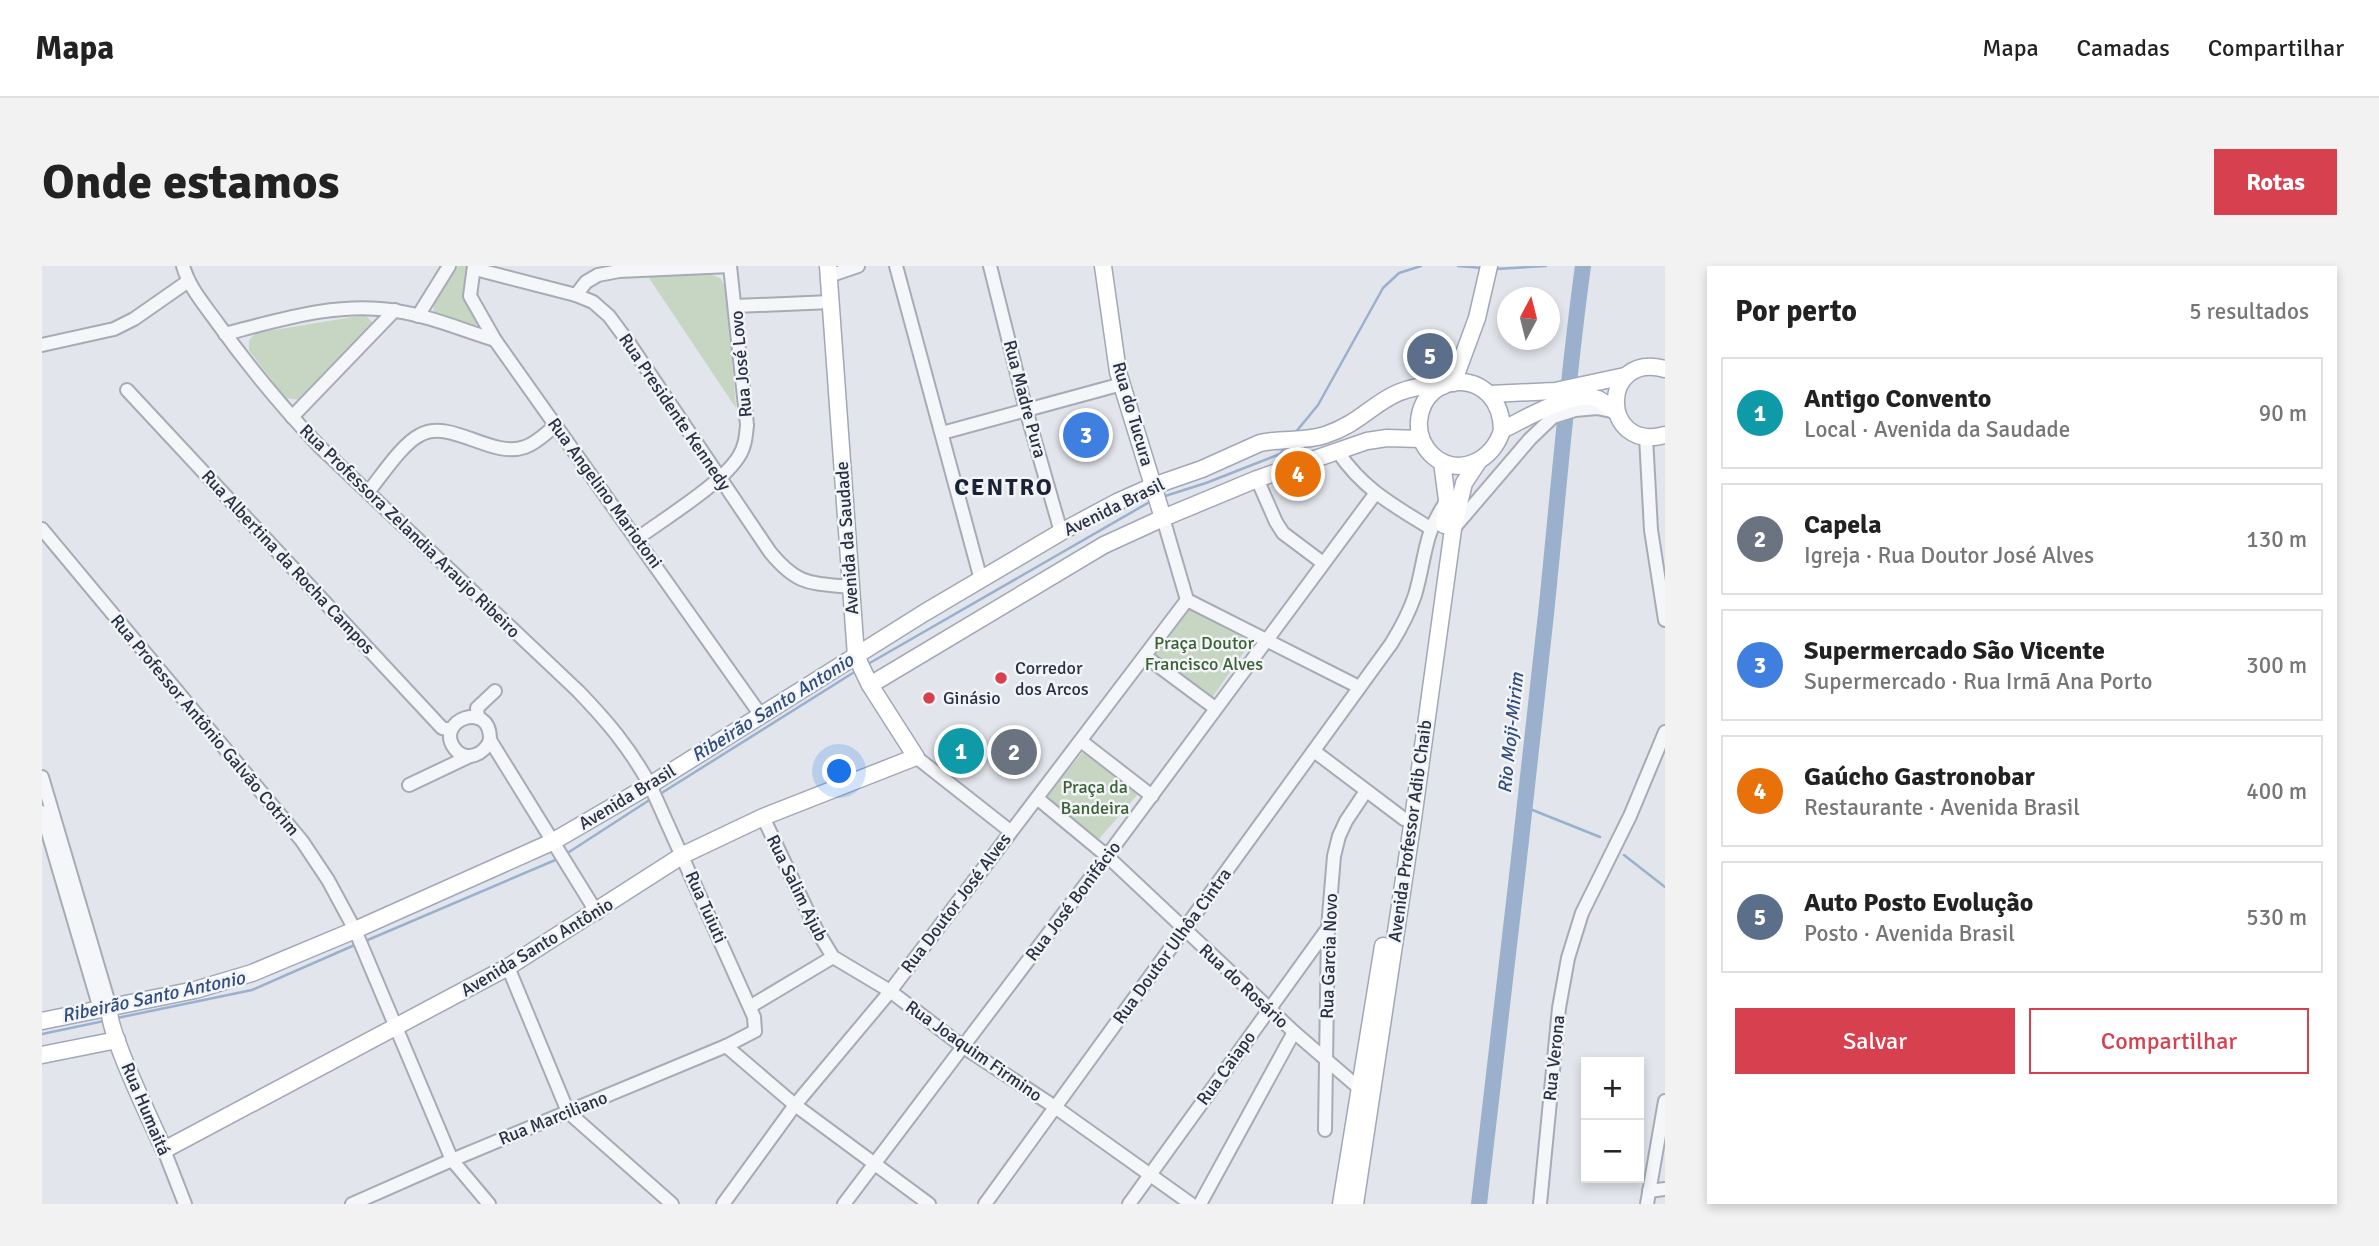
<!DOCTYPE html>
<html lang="pt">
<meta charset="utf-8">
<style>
body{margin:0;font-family:Signika,sans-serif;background:#f2f2f2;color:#222}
.controls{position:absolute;right:21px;bottom:21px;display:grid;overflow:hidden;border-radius:0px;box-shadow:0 4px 10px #0003}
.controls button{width:63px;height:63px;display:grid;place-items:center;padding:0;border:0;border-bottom:2px solid #e0e0e0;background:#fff;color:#222;font:35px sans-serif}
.compass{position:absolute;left:1455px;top:21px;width:63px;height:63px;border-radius:50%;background:#fff;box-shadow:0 4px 10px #0003;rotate:7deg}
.you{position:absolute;left:798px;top:506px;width:24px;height:24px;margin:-18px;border:5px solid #fff;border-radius:50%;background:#1a73e8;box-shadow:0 0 0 10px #1a73e833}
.badge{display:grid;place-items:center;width:46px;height:46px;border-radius:50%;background:#d7404e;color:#fff;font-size:23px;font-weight:700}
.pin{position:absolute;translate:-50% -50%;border:4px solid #fff;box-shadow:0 2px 7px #0006}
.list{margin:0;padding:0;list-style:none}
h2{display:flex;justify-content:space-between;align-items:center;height:91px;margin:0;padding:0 28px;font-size:30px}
h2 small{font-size:23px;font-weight:400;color:#767676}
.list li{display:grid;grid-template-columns:46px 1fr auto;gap:21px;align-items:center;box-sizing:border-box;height:112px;margin:0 14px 14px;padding:0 14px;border:2px solid #e0e0e0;border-radius:0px}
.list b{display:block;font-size:26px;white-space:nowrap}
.list p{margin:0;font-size:23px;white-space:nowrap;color:#767676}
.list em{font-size:23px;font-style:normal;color:#767676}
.actions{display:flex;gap:14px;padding:21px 28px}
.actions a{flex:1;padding:16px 0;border:2px solid #d7404e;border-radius:0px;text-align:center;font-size:24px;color:#d7404e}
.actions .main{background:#d7404e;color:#fff}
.map{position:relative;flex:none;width:1623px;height:938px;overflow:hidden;border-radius:0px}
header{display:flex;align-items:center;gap:42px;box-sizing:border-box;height:98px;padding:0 35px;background:#fff;border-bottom:2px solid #e0e0e0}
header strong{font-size:33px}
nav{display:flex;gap:38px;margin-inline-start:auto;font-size:24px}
.intro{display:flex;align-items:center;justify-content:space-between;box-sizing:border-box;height:168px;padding:0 42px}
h1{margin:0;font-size:49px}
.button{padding:18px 32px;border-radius:0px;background:#d7404e;color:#fff;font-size:24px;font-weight:700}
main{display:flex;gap:42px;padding:0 42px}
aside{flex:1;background:#fff;border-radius:0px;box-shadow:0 4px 10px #0003}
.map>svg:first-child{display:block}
</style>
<header>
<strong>Mapa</strong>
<nav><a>Mapa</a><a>Camadas</a><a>Compartilhar</a></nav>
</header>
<div class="intro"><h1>Onde estamos</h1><a class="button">Rotas</a></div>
<main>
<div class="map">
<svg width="1623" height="938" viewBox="0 0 1623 938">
<rect width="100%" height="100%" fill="#e2e5eb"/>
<g fill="#c6d6c2">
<path d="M416,0H428L424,35L436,56L433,61L393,50C386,33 406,14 416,0Z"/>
<path d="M667,8L678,12L684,22L694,142L605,9Z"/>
<path d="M323,49L330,56V62L258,134L243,132L207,84V74L214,67Z"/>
<path d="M1147,343L1209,376L1169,433L1112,389Z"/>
<path d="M1041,486L1096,528L1057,573L1004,531Z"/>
</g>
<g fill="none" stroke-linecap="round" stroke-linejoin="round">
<g stroke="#9bb0cd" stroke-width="2.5">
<path d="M1416,0L1440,2"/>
<path d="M1454,3L1504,0"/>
<path d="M1253,167L1276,139L1341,22L1357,7L1379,0"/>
<path d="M1120,231L1164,217L1238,188L1243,181"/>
<path d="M826,398L1111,234"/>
<path d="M618,528L814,405"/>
<path d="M1483,541L1558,571"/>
<path d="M524,588L609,533"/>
<path d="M1582,589L1623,621"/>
<path d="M321,676L518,592"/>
<path d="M75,752L210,724L315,678"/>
<path d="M0,768L62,755"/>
</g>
<path stroke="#9bb0cd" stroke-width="16" d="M1437,938C1460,741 1483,545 1504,348C1516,232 1525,115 1541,0"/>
<g stroke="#a7abb6" stroke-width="16">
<g id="minor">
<path d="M141,0C147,21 161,37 174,55C206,100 240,141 278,181L536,425C565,455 587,481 608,519L712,751L713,765L684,780L410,894L310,938"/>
<path d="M432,0L428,30L453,74L718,448"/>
<path d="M854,0L939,314"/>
<path d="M948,0L984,144L1019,266"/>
<path d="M433,3L534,29L551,36L567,50L587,77L728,286C755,319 767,317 808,321"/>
<path d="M787,10L816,0"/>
<path d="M534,29L544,16L556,9L577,5L688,0"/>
<path d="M694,40L789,36"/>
<path d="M376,50L407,0"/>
<path d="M183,68C237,54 297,35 354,45C388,50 420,64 453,74"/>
<path d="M0,79L72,63L92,53L145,16"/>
<path d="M85,124L400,462L409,464"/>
<path d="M250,151L353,44"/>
<path d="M900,167L1080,118"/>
<path d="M1604,171L1609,264L1623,354"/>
<path d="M1296,186C1321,223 1351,239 1388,262"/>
<path d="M1215,213L1234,256L1241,267L1281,297"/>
<path d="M327,225C340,209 360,178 378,169C409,152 449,193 483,181C495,177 504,167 514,159"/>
<path d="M1121,252L1145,334"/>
<path d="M0,263L260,575L286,614L313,664L410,894L447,938"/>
<path d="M1411,263L1488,173L1511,151L1533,144L1555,142L1569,145"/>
<path d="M596,272C622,253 682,216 697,190C703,181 704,170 705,159L688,0"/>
<path d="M1145,334L1317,421"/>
<path d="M1103,390L1173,442"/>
<path d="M436,452L435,442L453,425"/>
<path d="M448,474C443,488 424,497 413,483C391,455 449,432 448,474L555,647"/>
<path d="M1039,475L1110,530"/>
<path d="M1272,485L1362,553"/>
<path d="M874,491L968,565"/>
<path d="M0,511L68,741"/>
<path d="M367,519L428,490"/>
<path d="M995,532L1065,590L1252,766L1317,822"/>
<path d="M0,546L58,743"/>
<path d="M721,551L774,663L791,691L848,725L920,780L1013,841L1149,938"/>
<path d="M466,701L526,846L630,938"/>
<path d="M709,740L791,691"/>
<path d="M684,780L753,839L887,938"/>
<path d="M1283,864L1286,662L1292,590L1297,570L1304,555L1324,525"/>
<path d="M122,884L143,938"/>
<path d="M1607,925L1623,923"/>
<path d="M681,938L753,839L846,728L1145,334"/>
<path d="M802,938L1065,590L1333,228"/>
<path d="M943,938L1349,378C1359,362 1367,347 1373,329C1384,292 1381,269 1404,236"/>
<path d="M1087,938L1286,662"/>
<path d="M1158,938L1252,766"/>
<path d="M1498,938L1517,742L1526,692L1540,647L1588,550L1623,466"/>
<path d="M1605,938L1623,835"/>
</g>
</g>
<g stroke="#a0a8b8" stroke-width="19">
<g id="major">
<path d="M1061,0L1076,106L1121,252"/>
<path d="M1623,103C1557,85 1558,187 1623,169"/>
<path d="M1411,117L1435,52L1447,0"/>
<path d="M1448,128L1513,125L1583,110"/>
<path d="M1460,164C1459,102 1382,101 1377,155C1376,168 1381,180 1390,189C1416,213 1452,194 1460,164C1483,153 1531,123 1556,133C1562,136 1569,142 1574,146"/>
<path d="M1400,196L1405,234L1402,259"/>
<path d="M828,419L1062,279L1121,252L1215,213L1325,175L1345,172L1379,173"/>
<path d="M68,741C62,759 112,861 122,884L466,701L641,589L721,551L874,491L828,419L814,390L786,0"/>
<path d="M0,755L153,724L210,707L313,664L510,576L608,519L882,347L1019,266L1075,236L1111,220L1160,203L1218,177C1240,172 1262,176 1283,169C1332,153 1339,117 1401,120"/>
<path d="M0,789L75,774"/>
<path d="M1299,938L1341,680"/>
<path d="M1313,938L1371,553L1411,263L1422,217L1436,196"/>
</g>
</g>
<use href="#minor" stroke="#f5f6f9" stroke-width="12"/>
<use href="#major" stroke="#fff" stroke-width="16"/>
</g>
<g fill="#d7404e" stroke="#f2f4f8" stroke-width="2.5">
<circle cx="959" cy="412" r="7"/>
<circle cx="887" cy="432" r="7"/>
</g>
<g text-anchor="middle" stroke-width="5" stroke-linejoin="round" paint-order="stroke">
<g font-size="18" fill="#293144" stroke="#f2f4f8">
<text transform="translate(699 98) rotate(-95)" y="6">Rua José Lovo</text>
<text transform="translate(983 133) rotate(75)" y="6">Rua Madre Pura</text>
<text transform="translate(633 146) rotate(56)" y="6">Rua Presidente Kennedy</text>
<text transform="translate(1091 148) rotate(74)" y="6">Rua do Tucura</text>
<text transform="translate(563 227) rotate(54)" y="6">Rua Angelino Mariotoni</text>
<text transform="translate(1072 241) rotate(-26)" y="6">Avenida Brasil</text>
<text transform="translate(368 265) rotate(44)" y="6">Rua Professora Zelandia Araujo Ribeiro</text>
<text transform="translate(805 272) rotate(-94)" y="6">Avenida da Saudade</text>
<text transform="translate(246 296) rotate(47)" y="6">Rua Albertina da Rocha Campos</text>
<text transform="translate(163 459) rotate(50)" y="6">Rua Professor Antônio Galvão Cotrim</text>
<text transform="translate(585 531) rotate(-31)" y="6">Avenida Brasil</text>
<text transform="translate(1368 565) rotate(-82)" y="6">Avenida Professor Adib Chaib</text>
<text transform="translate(755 622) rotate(64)" y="6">Rua Salim Ajub</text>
<text transform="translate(1031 635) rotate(-53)" y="6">Rua José Bonifácio</text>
<text transform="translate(914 637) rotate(-53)" y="6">Rua Doutor José Alves</text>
<text transform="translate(664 641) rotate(66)" y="6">Rua Tuiuti</text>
<text transform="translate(1130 680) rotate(-54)" y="6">Rua Doutor Ulhôa Cintra</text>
<text transform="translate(495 681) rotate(-31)" y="6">Avenida Santo Antônio</text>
<text transform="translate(1287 690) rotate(-88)" y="6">Rua Garcia Novo</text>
<text transform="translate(1202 720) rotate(43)" y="6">Rua do Rosário</text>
<text transform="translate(932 785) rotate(35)" y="6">Rua Joaquim Firmino</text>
<text transform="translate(1512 792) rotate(-84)" y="6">Rua Verona</text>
<text transform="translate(1184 802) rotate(-54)" y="6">Rua Caiapo</text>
<text transform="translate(104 843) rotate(67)" y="6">Rua Humaitá</text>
<text transform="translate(511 852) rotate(-22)" y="6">Rua Marciliano</text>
</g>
<g font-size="18" fill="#3b6135" stroke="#f2f4f8">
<text x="1162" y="383">Praça Doutor<tspan x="1162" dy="21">Francisco Alves</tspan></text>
<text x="1053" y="527">Praça da<tspan x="1053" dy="21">Bandeira</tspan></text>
</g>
<g font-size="18" fill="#293144" stroke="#f2f4f8" text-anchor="start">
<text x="973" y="408">Corredor<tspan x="973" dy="21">dos Arcos</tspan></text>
<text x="901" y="438">Ginásio</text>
</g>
<g font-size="19" font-style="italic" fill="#304d7b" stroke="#f2f4f8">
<text transform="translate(730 441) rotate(-32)" y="7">Ribeirão Santo Antonio</text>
<text transform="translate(1468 467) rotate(-84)" y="7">Rio Moji-Mirim</text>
<text transform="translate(111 730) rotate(-12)" y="7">Ribeirão Santo Antonio</text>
</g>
<g font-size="24" font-weight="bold" letter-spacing="2" fill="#1b2235" stroke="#f2f4f8">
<text x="962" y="229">CENTRO</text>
</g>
</g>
</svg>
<div class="controls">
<button>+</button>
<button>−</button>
</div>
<svg class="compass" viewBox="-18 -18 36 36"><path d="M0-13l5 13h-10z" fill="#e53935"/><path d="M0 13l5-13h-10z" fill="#767676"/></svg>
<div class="you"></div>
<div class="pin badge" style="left:919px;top:485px;background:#0f9aa8">1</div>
<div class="pin badge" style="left:972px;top:486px;background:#6b7280">2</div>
<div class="pin badge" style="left:1044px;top:169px;background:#3f7fe0">3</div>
<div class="pin badge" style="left:1256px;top:208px;background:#e8710a">4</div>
<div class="pin badge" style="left:1388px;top:90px;background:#5c6f8a">5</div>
</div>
<aside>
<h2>Por perto<small>5 resultados</small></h2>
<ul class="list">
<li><span class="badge" style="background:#0f9aa8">1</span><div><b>Antigo Convento</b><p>Local · Avenida da Saudade</p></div><em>90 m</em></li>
<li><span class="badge" style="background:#6b7280">2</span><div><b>Capela</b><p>Igreja · Rua Doutor José Alves</p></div><em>130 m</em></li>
<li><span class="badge" style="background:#3f7fe0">3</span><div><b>Supermercado São Vicente</b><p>Supermercado · Rua Irmã Ana Porto</p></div><em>300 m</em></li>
<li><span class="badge" style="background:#e8710a">4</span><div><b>Gaúcho Gastronobar</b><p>Restaurante · Avenida Brasil</p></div><em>400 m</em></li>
<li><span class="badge" style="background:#5c6f8a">5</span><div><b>Auto Posto Evolução</b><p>Posto · Avenida Brasil</p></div><em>530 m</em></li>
</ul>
<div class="actions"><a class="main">Salvar</a><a>Compartilhar</a></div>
</aside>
</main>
